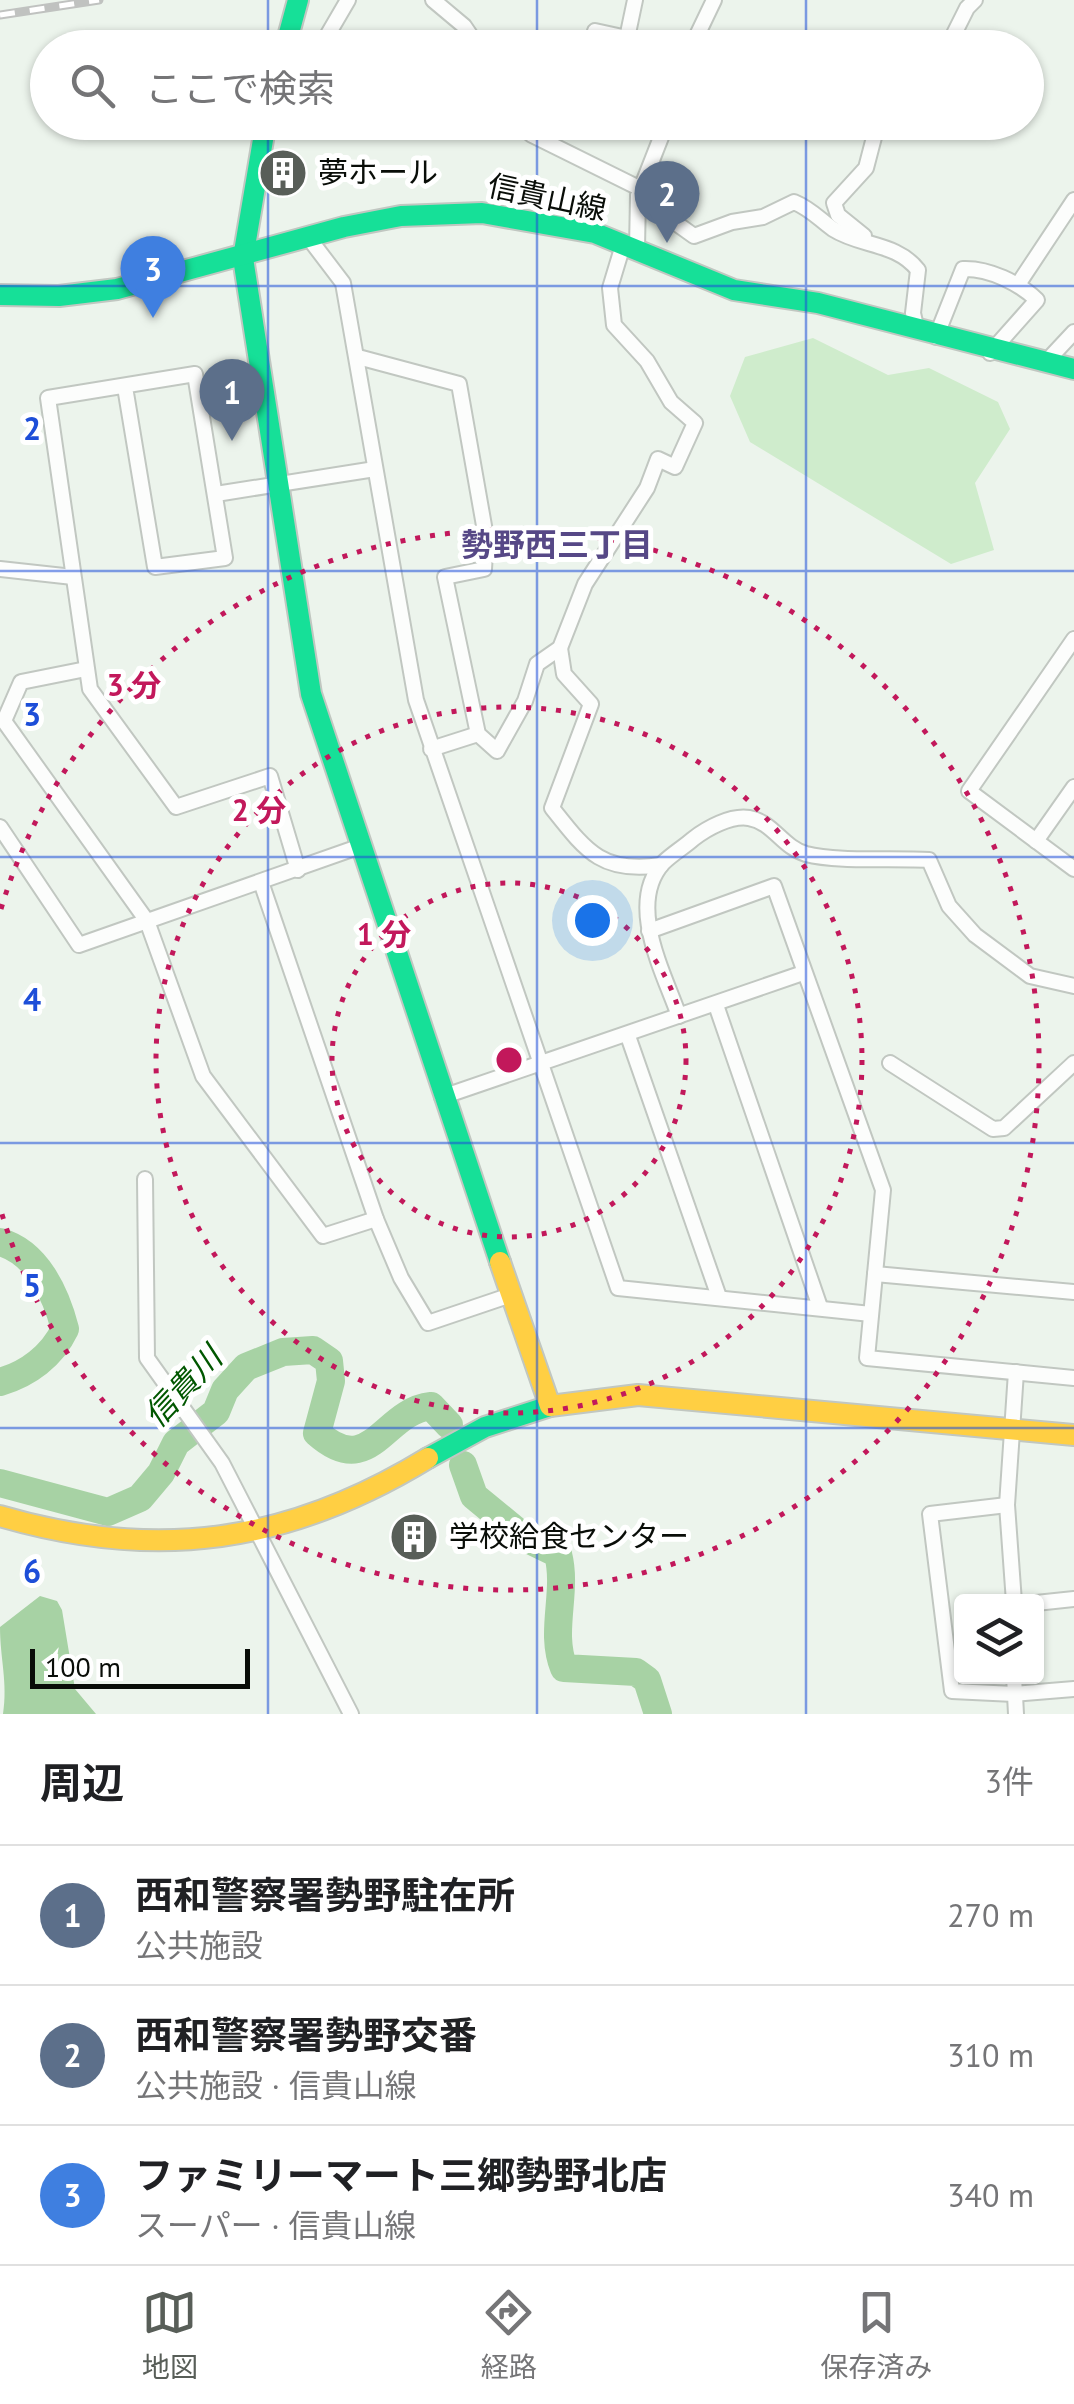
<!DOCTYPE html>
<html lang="ja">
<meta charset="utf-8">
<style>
body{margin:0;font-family:"PT Sans","Noto Sans JP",sans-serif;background:#f6f6f6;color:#202124}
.controls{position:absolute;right:30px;bottom:30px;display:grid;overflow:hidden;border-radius:10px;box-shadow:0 2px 8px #0004}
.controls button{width:90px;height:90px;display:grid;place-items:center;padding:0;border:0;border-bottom:2px solid #e0e0e0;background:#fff;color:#202124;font:50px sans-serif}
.scale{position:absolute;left:30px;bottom:25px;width:220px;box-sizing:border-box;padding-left:10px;border:5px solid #090d08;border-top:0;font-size:28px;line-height:35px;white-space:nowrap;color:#090d08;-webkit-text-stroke:8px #fff;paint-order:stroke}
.you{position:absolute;left:592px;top:920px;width:35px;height:35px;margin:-25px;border:8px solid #fff;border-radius:50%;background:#1a73e8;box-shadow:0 0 0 15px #1a73e833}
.badge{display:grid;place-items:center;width:65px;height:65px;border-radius:50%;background:#585e58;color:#fff;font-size:32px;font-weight:700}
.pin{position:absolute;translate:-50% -82px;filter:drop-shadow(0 2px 5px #0008)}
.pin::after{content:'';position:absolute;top:52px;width:35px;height:30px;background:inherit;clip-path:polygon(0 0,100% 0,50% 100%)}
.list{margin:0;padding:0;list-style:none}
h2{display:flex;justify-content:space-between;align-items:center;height:130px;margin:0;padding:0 40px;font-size:42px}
h2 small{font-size:32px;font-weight:400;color:#757577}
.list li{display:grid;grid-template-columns:65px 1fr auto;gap:30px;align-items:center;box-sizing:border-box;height:140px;padding:0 40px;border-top:2px solid #e0e0e0}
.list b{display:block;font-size:38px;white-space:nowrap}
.list p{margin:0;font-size:32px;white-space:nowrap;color:#757577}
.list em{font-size:32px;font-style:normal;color:#757577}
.icon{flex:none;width:55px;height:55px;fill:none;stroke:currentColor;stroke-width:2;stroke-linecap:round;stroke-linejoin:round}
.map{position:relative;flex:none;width:1074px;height:1714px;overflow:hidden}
.search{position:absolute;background:#fff;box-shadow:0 2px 8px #0004;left:30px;right:30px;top:30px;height:110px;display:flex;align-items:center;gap:25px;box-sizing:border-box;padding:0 35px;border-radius:55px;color:#757577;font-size:38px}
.sheet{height:550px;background:#fff}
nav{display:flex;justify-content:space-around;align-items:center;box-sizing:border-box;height:140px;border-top:2px solid #e0e0e0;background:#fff;font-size:28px;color:#757577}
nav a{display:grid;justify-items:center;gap:5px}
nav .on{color:#585e58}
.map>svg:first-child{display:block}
</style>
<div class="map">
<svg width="1074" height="1714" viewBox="0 0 1074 1714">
<rect width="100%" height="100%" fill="#ecf4ec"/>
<path fill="#cfeccc" d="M813,338L888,375L929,368L998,402L1010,429L975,483L994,550L951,564L750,442L730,396L745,357Z"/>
<path fill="#a7d2a4" d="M40,1596L57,1601L62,1610L75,1689L96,1714H3C8,1683 0,1658 0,1627Z"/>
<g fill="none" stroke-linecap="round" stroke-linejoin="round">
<g stroke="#a7d2a4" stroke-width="28">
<path d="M0,1242C37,1252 56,1294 65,1329C52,1356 28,1374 0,1382"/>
<path d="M463,1465L474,1496L525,1538L558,1554C568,1593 549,1631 564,1668L636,1672L647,1680L658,1714"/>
<path d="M0,1483L108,1512L140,1498L161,1473L176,1443L216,1412L225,1390L246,1367L283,1352L313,1350L329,1361L331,1381L317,1433C371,1481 383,1411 431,1406L449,1425"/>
</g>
<g stroke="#c1c7c1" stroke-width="18">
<g id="street">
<path d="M433,0L464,26L479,48"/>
<path d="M595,31L627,38L635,0"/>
<path d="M315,48L327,36L348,0"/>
<path d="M691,48L714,0"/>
<path d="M947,48L967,8L975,0"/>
<path d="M516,122L532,135L641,189"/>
<path d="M638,196L694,236L732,222L763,217L794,202C811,209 819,219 833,229C861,247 896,242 918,270L913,313L917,331"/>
<path d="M864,236L838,215L834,203L866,168L878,122"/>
<path d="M308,237L343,283L416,700L618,1288L871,1314"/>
<path d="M637,248L638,196L667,122"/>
<path d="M1019,283L1074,200"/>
<path d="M936,337L963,269C989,268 1019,283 1037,300L990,353"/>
<path d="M358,357L459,384L486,537L484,569L445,577L478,734L497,751L525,701L537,664L560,648L585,584L647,488L658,459L675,467L695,423L671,402L647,361L614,325L610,288L623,245"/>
<path d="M1045,363L1074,332"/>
<path d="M125,387L155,567L225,558L195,374L48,398L90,689L176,807L270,776L298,870"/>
<path d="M216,494L375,469"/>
<path d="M0,569L73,577"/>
<path d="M1074,639L969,791L1074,869"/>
<path d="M560,648L564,674L591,704L552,808C586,851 602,874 661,865"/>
<path d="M86,669L21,682L4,721L147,921L203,1076L323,1236L376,1219"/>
<path d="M431,749L478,734"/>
<path d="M0,827L79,945L358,847"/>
<path d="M1036,841L1074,787"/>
<path d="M261,882L376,1219L401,1278L428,1323L511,1295"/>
<path d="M649,931L774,886L883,1190L867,1358L1074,1378"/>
<path d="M716,1005L820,1307"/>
<path d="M679,1016C664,973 626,904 663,863C672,854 684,847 693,839C707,828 731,815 749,818C773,822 782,847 806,854C836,862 895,858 929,860L949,906L975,935L1030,976L1074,986"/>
<path d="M628,1036L719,1297"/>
<path d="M890,1063L993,1129L1004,1128L1074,1063"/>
<path d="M442,1097L803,973"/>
<path d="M145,1179L147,1358L222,1463L351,1714"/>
<path d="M875,1274L1074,1292"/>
<path d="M1007,1505L930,1514L952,1691L1014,1694L1074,1689"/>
<path d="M1014,1602L1007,1505L1016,1372"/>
<path d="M1036,1603L1074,1599"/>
<path d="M1014,1676L1016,1714"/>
</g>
</g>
<g stroke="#c1c7c1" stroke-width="24">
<g id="fast">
<path d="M285,48L298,0"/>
<path d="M266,122L243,258L311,694L500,1262"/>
<path d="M0,295L59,296L117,289L344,227L401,216L482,213L595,233L734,290L818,303L1074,369"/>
<path d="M428,1458L485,1427L550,1406"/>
</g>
</g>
<g stroke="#c1c7c1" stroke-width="24">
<g id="slow">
<path d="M500,1262L550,1406L638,1395L1074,1435"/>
<path d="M0,1516C157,1562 289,1543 428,1458"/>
</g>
</g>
<use href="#street" stroke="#fcfdfc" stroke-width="14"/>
<use href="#fast" stroke="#16e098" stroke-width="20"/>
<use href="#slow" stroke="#ffcf43" stroke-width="20"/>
<g stroke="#c0c2c0" stroke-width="9">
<path id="rail" d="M0,15L99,0"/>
</g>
<use href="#rail" stroke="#fff" stroke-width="5" stroke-dasharray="15" stroke-linecap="butt"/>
</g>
<path fill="none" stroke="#1d4ed8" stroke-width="2.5" stroke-opacity="0.55" d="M268,0V48M537,0V48M806,0V48M268,122V1714M537,122V1714M806,122V1714M0,286H1074M0,571H1074M0,857H1074M0,1143H1074M0,1428H1074"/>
<g fill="none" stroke="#c2185b" stroke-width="5" stroke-dasharray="5 10">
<circle cx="509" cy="1060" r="177"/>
<circle cx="509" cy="1060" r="353"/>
<path d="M1 909A530 530 0 1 1 1 1211"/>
</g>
<defs>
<g id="building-disc" transform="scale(2.5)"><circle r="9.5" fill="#585e58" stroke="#fff"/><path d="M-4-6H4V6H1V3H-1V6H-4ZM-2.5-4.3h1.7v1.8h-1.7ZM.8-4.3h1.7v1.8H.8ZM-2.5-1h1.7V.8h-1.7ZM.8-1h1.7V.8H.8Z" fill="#fff"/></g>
</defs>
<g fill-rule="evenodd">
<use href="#building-disc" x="283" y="173"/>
<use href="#building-disc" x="414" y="1537"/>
</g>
<g text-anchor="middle" stroke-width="10" stroke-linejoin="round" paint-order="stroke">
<g font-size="30" fill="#090d08" stroke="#fff" text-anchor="start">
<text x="318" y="183">夢ホール</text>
<text x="449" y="1547">学校給食センター</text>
</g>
<g font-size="30" fill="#090d08" stroke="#fff">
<text transform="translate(547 198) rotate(12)" y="10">信貴山線</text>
</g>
<g font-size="32" font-weight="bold" fill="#564886" stroke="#fff">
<text x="557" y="556">勢野西三丁目</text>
</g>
<g font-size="32" font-style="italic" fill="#015700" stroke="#fff">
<text transform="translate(183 1387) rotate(-47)" y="11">信貴川</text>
</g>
</g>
<g font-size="32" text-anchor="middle" font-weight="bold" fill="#1d4ed8" stroke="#fff" stroke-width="10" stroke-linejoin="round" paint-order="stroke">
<text x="32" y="440">2</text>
<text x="32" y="726">3</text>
<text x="32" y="1011">4</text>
<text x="32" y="1297">5</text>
<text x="32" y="1583">6</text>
</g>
<circle cx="509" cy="1060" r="15" fill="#c2185b" stroke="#fff" stroke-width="5"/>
<g font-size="30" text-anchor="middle" font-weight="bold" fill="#c2185b" stroke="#fff" stroke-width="10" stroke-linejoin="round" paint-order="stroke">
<text x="134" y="696">3 分</text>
<text x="259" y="821">2 分</text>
<text x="384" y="945">1 分</text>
</g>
</svg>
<div class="controls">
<button><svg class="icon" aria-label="layers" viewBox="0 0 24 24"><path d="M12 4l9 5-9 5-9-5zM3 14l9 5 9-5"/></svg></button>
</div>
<div class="scale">100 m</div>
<div class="you"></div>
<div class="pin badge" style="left:232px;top:441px;background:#5c6f8a">1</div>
<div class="pin badge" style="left:667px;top:243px;background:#5c6f8a">2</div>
<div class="pin badge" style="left:153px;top:318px;background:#3f7fe0">3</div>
<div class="search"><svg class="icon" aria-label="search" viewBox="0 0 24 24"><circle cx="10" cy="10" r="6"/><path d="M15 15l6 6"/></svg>ここで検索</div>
</div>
<section class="sheet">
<h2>周辺<small>3件</small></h2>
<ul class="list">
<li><span class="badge" style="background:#5c6f8a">1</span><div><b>西和警察署勢野駐在所</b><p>公共施設</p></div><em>270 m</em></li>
<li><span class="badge" style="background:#5c6f8a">2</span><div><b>西和警察署勢野交番</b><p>公共施設 · 信貴山線</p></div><em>310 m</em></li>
<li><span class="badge" style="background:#3f7fe0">3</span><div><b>ファミリーマート三郷勢野北店</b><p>スーパー · 信貴山線</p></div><em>340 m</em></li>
</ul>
</section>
<nav>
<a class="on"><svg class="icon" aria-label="map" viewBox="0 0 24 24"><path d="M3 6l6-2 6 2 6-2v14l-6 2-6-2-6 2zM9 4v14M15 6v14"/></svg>地図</a>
<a><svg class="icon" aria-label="directions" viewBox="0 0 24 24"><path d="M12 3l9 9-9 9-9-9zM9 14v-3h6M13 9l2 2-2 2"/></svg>経路</a>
<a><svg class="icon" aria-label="saved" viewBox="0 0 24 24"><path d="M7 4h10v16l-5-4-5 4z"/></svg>保存済み</a>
</nav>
